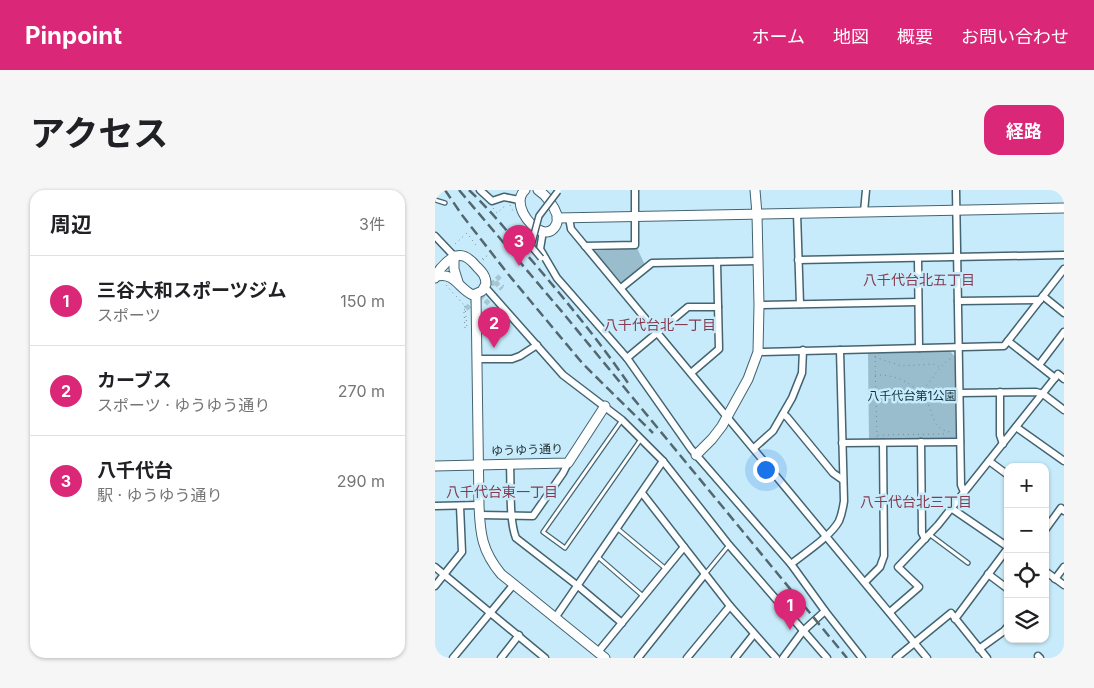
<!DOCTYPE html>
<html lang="ja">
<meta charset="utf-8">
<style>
body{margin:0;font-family:Inter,"Noto Sans JP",sans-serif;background:#f6f6f6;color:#202124}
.controls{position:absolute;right:15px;bottom:15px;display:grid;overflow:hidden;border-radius:10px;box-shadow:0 1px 4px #0004}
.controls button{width:45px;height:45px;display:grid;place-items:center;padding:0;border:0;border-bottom:1px solid #e0e0e0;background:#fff;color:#202124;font:25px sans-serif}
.you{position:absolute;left:330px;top:279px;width:18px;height:18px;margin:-12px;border:4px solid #fff;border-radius:50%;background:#1a73e8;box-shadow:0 0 0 8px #1a73e833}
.badge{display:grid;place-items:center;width:32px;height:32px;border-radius:50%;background:#db2777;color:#fff;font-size:16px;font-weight:700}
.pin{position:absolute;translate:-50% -41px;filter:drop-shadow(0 1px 2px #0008)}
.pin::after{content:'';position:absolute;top:26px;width:18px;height:15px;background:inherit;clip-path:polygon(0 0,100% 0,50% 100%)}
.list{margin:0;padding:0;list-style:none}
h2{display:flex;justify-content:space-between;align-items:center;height:65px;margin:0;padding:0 20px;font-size:21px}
h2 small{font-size:16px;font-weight:400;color:#757577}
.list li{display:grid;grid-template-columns:32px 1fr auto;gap:15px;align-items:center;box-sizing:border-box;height:90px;padding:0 20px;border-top:1px solid #e0e0e0}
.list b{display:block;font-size:19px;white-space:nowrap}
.list p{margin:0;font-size:16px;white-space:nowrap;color:#757577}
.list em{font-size:16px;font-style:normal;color:#757577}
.icon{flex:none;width:28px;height:28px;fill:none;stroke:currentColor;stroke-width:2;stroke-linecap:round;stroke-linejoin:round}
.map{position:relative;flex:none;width:629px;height:468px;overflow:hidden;border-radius:15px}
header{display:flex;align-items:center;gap:30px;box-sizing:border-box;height:70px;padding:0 25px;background:#db2777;color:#fff}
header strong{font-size:24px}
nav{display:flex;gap:28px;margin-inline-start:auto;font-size:18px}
.intro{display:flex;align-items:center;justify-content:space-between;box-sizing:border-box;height:120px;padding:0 30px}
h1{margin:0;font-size:35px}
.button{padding:12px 22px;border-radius:15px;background:#db2777;color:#fff;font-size:18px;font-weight:700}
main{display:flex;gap:30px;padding:0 30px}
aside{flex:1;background:#fff;border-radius:15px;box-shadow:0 1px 4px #0004}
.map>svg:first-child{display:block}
</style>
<header>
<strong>Pinpoint</strong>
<nav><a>ホーム</a><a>地図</a><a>概要</a><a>お問い合わせ</a></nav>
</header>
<div class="intro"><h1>アクセス</h1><a class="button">経路</a></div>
<main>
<aside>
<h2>周辺<small>3件</small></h2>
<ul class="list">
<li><span class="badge">1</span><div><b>三谷大和スポーツジム</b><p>スポーツ</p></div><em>150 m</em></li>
<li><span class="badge">2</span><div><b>カーブス</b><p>スポーツ · ゆうゆう通り</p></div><em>270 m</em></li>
<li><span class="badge">3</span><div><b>八千代台</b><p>駅 · ゆうゆう通り</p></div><em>290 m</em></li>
</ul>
</aside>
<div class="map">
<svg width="629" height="468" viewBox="0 0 629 468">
<rect width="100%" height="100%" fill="#c7ebfa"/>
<g fill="#9abdcd">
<path d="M202,58L210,75L187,93L159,61Z"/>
<path d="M515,161L520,167L521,248L434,251L433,163Z"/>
</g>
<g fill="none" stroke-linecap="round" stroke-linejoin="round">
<g stroke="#a6c6d3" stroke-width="5" stroke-dasharray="5 2.5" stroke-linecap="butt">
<path d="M60,92L67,99"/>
<path d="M51,100L65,86"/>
<path d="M45,105L54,114"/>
<path d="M31,119L41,109"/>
</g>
<g stroke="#446472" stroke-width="5.5">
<g id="service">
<path d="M0,10L10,13"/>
<path d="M187,230L108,342L130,358L206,249"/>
<path d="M183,339L231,379"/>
<path d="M494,344L533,373"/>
<path d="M163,367L208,406"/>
<path d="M271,383L294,355"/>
</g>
</g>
<g stroke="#446472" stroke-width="9">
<g id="minor">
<path d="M45,0L57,11L69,7L84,10"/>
<path d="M521,0L526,295L529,302"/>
<path d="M429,22L431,0"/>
<path d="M362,23L365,114"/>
<path d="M134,28L136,39L492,468"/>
<path d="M108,41L105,59L122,88L192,168L256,259L356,374L390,421L427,468"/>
<path d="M0,46L19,66"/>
<path d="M150,56L200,55V0"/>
<path d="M483,68L484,158"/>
<path d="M363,70L629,65"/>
<path d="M50,97L128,185L187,230L228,271L294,355L392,468"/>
<path d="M186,98L217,73L323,71"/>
<path d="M608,106L629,123"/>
<path d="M523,111L605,110"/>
<path d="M324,115L483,112"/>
<path d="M573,151L620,188"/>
<path d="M323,162L569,156L629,79"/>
<path d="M192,168L253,117H283"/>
<path d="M42,169H77L85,166L102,155"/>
<path d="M604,175L629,142"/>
<path d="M256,183L284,159L282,72"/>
<path d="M565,202V245L568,254"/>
<path d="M524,203L601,202L608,204L629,220"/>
<path d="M348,224L352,227L398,283L408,290"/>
<path d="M581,237L629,271"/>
<path d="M486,252L487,343L490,349"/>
<path d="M407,253L525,252"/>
<path d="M319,258L338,241L357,208L367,183L368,160"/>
<path d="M554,271L573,285"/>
<path d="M75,274C76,294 74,331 81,348L143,396L187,433"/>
<path d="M207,303L295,416L341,468"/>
<path d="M0,316L44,315"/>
<path d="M516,318L573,357"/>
<path d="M45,325L98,326L128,283L133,273"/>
<path d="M610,340L626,318L629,321"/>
<path d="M356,374C370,363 396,346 404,331C407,324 408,318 409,311L405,160"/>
<path d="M0,377L110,468"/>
<path d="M610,381L629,395"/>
<path d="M553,384L573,399"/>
<path d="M620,389L629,377"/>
<path d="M430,392L445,377L449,366L448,253"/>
<path d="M0,396L27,362L25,316"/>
<path d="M455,422L484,397L463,377L503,335L623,184L629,189"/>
<path d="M120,428L228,271"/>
<path d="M520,429L573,358"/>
<path d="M544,459L569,441L573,436"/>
<path d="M163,462L249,357"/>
<path d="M603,466L605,468"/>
<path d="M18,468L79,394"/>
<path d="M66,468L84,445"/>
<path d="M203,468L270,384"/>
<path d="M252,468L295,416"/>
<path d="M300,468L319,444"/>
<path d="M348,468L368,441L390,421"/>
<path d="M461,468L516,423L552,468"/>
</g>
</g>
<g stroke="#446472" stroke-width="11">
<g id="tertiary">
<path d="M90,0C77,12 93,36 106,41C117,45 124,35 122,25C119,16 111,5 103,0"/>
<path d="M122,28L629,18"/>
<path d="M19,66V79L23,92"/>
<path d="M0,88C3,85 3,81 6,78C20,62 29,61 42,77C47,82 51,86 51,94L47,101L38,105C25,100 19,82 3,86"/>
<path d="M41,105L44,315C45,344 47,361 66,384L170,468"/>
<path d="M261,265L277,249L287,236L313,189L323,162L324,115L322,24L320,0"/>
<path d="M0,276L133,273L170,216"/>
</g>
</g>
<g stroke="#738b96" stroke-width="1" stroke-dasharray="1 4" stroke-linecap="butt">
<path d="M75,15L79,23"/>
<path d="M58,18L62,23L71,15"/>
<path d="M86,44L91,51"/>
<path d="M85,45L91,40"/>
<path d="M83,46L89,40"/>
<path d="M20,54L32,43L43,58"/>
<path d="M47,69L55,64"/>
<path d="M48,70L52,67"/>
<path d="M11,95L30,116"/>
<path d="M68,96L71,92"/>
<path d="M29,120L31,119"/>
<path d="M29,122L30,138H32L31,127"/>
<path d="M440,166L442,247"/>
<path d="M440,167L466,176L499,174L504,177"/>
<path d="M440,185C463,184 483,195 494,216C497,223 498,232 504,237C508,241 513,242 518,242"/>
<path d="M485,203C496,192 502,179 514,169H517"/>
<path d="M443,245L511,244L512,242"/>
</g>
<use href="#service" stroke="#fff" stroke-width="3"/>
<use href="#minor" stroke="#fff" stroke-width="6"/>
<use href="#tertiary" stroke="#fff" stroke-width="9"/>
<g stroke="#52676f" stroke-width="2.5" stroke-dasharray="10 5" stroke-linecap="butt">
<path d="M10,0L27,25L73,84L148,174L218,243"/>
<path d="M24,0L128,123L412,468"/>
<path d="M34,0C55,20 74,43 93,66C128,107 162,148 193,193"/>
</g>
<g stroke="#446472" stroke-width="8" stroke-linecap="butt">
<path id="pedestrian-bridge" d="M106,68L96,56L104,26L123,1"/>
</g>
<path stroke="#738b96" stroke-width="1" stroke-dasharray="1 4" stroke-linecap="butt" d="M30,116L31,127"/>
<use href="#pedestrian-bridge" stroke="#fff" stroke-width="5"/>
</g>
<g text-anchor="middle" stroke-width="5" stroke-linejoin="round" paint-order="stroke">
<g font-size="12" fill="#102e39" stroke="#c7ebfa">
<text x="477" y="210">八千代台第1公園</text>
</g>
<g font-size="12" fill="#243238" stroke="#c7ebfa">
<text transform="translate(92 260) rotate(-2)" y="4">ゆうゆう通り</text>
</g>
<g font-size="14" fill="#843c50" stroke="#c7ebfa">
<text x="484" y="95">八千代台北五丁目</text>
<text x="225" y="140">八千代台北一丁目</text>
<text x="67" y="307">八千代台東一丁目</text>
<text x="481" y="317">八千代台北三丁目</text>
</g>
</g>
</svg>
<div class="controls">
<button>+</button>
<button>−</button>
<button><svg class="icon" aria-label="locate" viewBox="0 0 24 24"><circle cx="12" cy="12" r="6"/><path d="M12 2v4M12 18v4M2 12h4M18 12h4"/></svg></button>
<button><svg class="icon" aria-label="layers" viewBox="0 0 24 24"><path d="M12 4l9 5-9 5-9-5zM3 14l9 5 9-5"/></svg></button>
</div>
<div class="you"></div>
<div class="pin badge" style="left:355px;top:440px">1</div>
<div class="pin badge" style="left:59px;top:158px">2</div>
<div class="pin badge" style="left:84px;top:76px">3</div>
</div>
</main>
